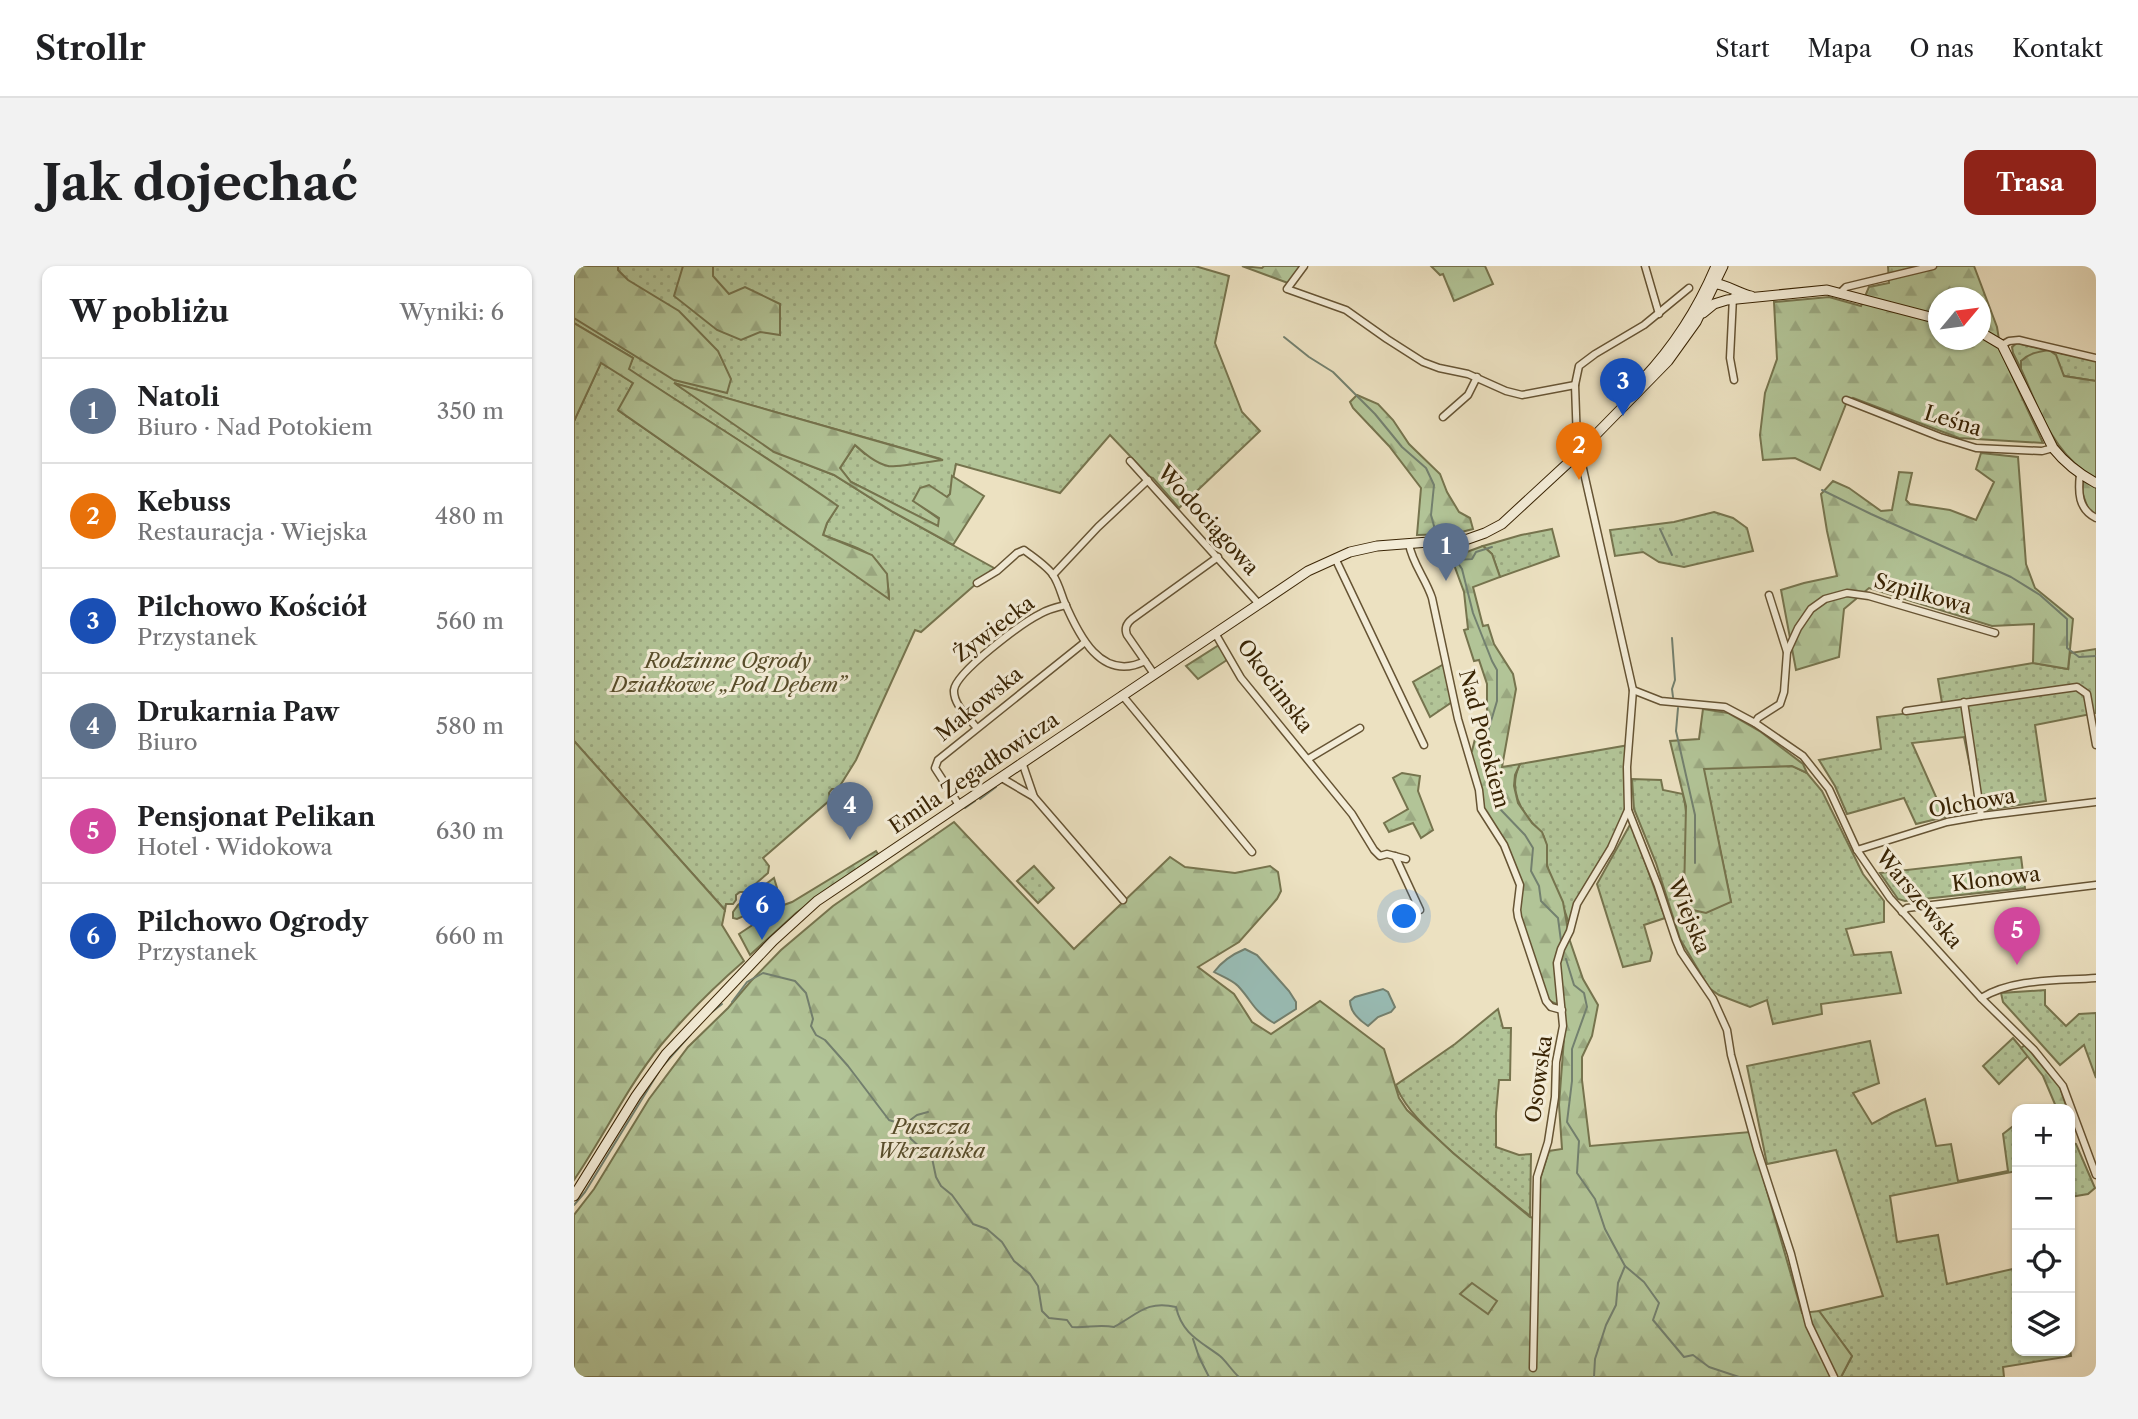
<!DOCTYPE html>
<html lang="pl">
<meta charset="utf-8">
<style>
body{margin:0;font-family:"Libre Caslon Text",serif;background:#f2f2f2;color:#202124}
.controls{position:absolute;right:21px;bottom:21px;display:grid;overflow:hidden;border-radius:14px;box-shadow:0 2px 5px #0004}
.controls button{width:63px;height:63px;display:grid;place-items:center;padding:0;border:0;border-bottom:2px solid #e0e0e0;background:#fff;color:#202124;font:35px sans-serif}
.compass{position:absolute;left:1354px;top:21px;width:63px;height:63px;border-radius:50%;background:#fff;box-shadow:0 2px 5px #0004;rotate:61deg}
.you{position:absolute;left:831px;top:651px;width:24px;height:24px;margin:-18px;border:5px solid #fff;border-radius:50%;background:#1a73e8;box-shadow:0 0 0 10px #1a73e833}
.badge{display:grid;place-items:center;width:46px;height:46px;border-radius:50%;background:#8f2418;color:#fff;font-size:23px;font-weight:700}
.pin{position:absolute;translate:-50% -58px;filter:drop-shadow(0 2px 4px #0008)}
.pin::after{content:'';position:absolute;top:37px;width:24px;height:21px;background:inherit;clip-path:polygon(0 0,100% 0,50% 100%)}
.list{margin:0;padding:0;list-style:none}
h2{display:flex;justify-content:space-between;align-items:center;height:91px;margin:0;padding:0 28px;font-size:30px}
h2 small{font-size:23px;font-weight:400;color:#757577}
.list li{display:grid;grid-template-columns:46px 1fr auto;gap:21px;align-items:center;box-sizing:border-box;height:105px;padding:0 28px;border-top:2px solid #e0e0e0}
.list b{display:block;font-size:26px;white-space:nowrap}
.list p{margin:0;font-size:23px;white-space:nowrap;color:#757577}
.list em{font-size:23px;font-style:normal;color:#757577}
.icon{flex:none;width:38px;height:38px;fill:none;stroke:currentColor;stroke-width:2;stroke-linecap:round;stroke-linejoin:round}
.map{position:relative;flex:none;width:1522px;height:1111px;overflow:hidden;border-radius:14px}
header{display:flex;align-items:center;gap:42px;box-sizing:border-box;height:98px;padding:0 35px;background:#fff;border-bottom:2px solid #e0e0e0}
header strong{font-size:33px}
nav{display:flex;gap:38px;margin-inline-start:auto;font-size:24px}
.intro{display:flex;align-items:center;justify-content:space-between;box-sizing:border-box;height:168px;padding:0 42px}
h1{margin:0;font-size:49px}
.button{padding:18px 32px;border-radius:14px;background:#8f2418;color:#fff;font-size:24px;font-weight:700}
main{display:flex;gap:42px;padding:0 42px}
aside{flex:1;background:#fff;border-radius:14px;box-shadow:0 2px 5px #0004}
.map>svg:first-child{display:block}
</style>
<header>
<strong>Strollr</strong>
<nav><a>Start</a><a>Mapa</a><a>O nas</a><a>Kontakt</a></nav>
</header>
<div class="intro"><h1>Jak dojechać</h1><a class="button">Trasa</a></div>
<main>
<aside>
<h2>W pobliżu<small>Wyniki: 6</small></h2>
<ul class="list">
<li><span class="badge" style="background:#5c6f8a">1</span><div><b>Natoli</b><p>Biuro · Nad Potokiem</p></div><em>350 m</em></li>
<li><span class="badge" style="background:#e8710a">2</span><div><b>Kebuss</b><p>Restauracja · Wiejska</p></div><em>480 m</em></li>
<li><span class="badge" style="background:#1a4fb4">3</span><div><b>Pilchowo Kościół</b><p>Przystanek</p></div><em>560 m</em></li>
<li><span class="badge" style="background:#5c6f8a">4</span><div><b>Drukarnia Paw</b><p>Biuro</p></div><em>580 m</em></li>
<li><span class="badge" style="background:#d1479c">5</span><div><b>Pensjonat Pelikan</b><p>Hotel · Widokowa</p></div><em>630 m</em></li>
<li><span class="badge" style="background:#1a4fb4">6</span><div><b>Pilchowo Ogrody</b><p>Przystanek</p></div><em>660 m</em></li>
</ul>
</aside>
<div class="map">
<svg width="1522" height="1111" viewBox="0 0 1522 1111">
<defs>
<pattern id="grass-dots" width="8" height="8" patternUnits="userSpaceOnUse" patternTransform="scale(1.75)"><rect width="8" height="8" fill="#b2c497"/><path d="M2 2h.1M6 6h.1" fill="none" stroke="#9aa881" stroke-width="1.8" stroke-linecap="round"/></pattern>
<pattern id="forest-firs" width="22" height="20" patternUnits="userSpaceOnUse" patternTransform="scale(1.75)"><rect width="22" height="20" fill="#b2c497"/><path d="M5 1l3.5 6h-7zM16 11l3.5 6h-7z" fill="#9aa881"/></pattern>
</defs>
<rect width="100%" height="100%" fill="#ece1c1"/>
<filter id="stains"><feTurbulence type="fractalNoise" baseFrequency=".00286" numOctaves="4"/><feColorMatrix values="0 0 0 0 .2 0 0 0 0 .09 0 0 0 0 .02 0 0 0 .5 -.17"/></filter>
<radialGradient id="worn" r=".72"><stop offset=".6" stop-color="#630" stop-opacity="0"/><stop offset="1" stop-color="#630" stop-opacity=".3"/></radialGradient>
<g fill="url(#grass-dots)" stroke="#76744e" stroke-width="2">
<path d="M0,0H621L655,10L641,77L668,146L686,165L605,242L579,212L576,211L536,169L486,227L382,198L376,228L373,231L340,235L365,253V261L277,216L266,202L281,179L291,188L338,197L367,193L102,118L200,185L260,209L319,246L420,302L413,311L403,317L347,366L341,364L282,494L264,523H258L255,527L256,534L189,592L195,600L194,607L172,626H166L162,629V634L159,638H152L151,644L0,475V155L27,96L59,117L45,145L315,332C314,286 285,283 249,269L253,257L263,241C195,192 124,149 54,103L59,92L0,57Z"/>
<path d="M1443,77L1522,95V115L1490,110L1486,103L1485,97L1447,95V103L1439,87L1438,81Z"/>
<path d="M1140,246L1159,252L1173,262L1179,285L1110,301L1085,296L1069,286L1041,290L1036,264L1100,256Z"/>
<path d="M978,263L985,290L926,311L918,288L909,280L947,269Z"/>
<path d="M1522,383V447L1461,459L1472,535L1405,545L1390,471L1338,477L1371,551L1342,558L1330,532L1273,548L1261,520L1245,494L1307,483L1303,451L1369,443L1364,413L1459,397L1494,403L1496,387Z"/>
<path d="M870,398L878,436L856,451L839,416Z"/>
<path d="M1055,479L1054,544L1008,629L998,657L994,655C989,637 980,621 974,603C971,592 974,581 970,571C967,564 960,560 956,554C942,537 936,518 946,498Z"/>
<path d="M1219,500L1233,507L1248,525L1289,608L1310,635V656L1272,663L1280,689L1317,686L1327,727L1247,738L1248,748L1199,758L1193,734L1176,741L1145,729L1135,722L1106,673L1082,597L1060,543L1058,513L1087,514L1089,524L1109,528C1117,561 1111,597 1110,630L1157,636L1129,502Z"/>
<path d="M1057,557L1091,652L1070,659L1078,687L1076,695L1049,701L1023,618Z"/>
<path d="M1447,591L1451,622L1331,635L1324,633L1306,607Z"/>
<path d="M460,600L480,622L464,637L443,615Z"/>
<path d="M1471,724V739L1492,760L1505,748L1522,747V812L1510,779L1486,799L1429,736L1427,727Z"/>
<path d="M924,743L929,762H937L936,814H925L922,847V881L945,889L957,888L956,950C922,922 834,858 822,819L881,778Z"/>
<path d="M1439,772L1454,790L1425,818L1409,800Z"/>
<path d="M1296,775L1305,817L1279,827L1298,858L1318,847L1351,833L1362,880L1377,878L1384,915L1434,905L1429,868L1443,857V905L1316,930L1323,976L1364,969L1373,1018L1443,1002V1085H1496V1083L1497,1090L1429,1101L1430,1111H1267L1278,1090L1245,1045L1309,1030L1262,884L1193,898L1173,800Z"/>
<path d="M1496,876L1502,878L1521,922L1514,928L1496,931Z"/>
</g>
<g fill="url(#forest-firs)" stroke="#76744e" stroke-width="2" fill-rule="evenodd">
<path d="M0,0H44V4L54,14L105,45L144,85L157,113L153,127L100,114L0,52Z"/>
<path d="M109,0H139V10L155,28L171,21L206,38V69L186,66L167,74L143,64L100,30Z"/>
<path d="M668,0L688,2L690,0H727L714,17Z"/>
<path d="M857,0H911L919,18L880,35L869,8L866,9Z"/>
<path d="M1314,0H1400L1423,61L1427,86L1469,177L1385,172L1279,132L1272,138L1246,204L1221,192L1189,194L1186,169L1191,127L1203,93L1200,36L1255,31L1287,40L1295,21L1315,17ZM1364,32H1406V74H1364Z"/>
<path d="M0,57L59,92L55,103C124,149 195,192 264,240L253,257L249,269L298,289L313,308L315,333L44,144L59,117L27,97L0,155Z"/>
<path d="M1475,84L1482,89L1490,110L1522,115V249L1515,245L1508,226L1510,205C1476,180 1464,140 1447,103V95C1455,87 1464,86 1475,84Z"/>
<path d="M100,117L369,194C360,195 318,202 314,200C301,197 290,187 281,179L266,202L277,216L364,260L365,252L339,235L346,222L355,219L373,231L376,228L378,210L410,230L379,279L319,246L260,209L200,186Z"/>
<path d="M783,129L804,138L819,154L835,178L866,208L873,226L885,246L896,252L899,263L880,268L843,269L847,222L815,180L779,142L776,136Z"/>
<path d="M1407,187L1444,191L1452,298L1461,322L1499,353L1494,403L1459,397L1460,358L1418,360L1295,322L1270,343L1265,391L1222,404L1207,324L1230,317L1263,310L1253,265L1247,228L1259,215L1275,222L1307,245L1318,244L1325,206L1338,207L1332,234L1336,238L1376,244L1402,254L1420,216L1402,203Z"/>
<path d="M909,280L918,288L926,311L899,321L909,360L914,359L920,378L939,408L942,423L928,501L946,498L941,509L940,520L944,537L958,557L968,566L973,579V600L989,636L996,675L1009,713L1024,739L1018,770L1008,791V814L1016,880L1176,866L1228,1047L1245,1045L1278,1090L1267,1111H0V949L20,923L75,833L114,781L154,742L177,715L207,684L259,640L380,556L500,683L596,591L611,601L661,607L696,600L704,606L707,625L703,633L665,676L624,701L660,728L678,756L697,768L746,735L810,783L825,832L833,844L879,887L956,951L964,953L965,917L975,885L988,883L985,839L991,759L990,741L973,734L945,648L947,616L911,547L895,486L898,485L902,469L913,454V418L905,394L900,395L890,364L894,363L890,326L879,296L882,288L890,287Z"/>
<path d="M645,379L653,394L624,413L612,400Z"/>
<path d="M1129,443L1154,447L1187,466L1229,498L1233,507L1218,500L1130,503L1157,636L1132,647L1119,644L1110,630L1112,540L1096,475L1125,473Z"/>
<path d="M0,475L151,644L148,659L170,695C140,721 112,749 87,779C53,821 30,870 0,914Z"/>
<path d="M828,507L846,510L844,525L859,564L847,572L839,557L815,566L810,557L834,543L819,512Z"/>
<path d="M302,585L304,588L222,647L176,689L165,668L207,640L218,636Z"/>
<path d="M200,612L203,622L170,650L163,653L159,652V646L164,639Z"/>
<path d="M1451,779L1486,821L1493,843H1483L1469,810L1447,782Z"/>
</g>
<path fill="#b2c497" stroke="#76744e" stroke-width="2" d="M898,1017L923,1035L914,1048L886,1028Z"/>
<g fill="#99bdb6" stroke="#73806f" stroke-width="2">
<path d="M671,683L683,689L715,725L722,736V743L700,757C679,745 679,736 664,720C658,714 647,710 640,706C648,695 659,688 671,683Z"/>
<path d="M809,723L814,726L821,741L817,746L804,751L794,760C785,754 776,746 776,735L781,731Z"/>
</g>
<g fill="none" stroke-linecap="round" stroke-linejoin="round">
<g stroke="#73806f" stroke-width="2">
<path d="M710,71L735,91L759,106L801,148L828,181L852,202L860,219L857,249L863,271"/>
<path d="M1248,224L1297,248L1437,311L1466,329L1493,353V382L1505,391L1522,390"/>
<path d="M1086,263L1098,289"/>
<path d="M866,280L868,288L882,294L888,303L899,347L918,395L923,404V435L909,482L913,500L924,519L927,544L951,569L959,582L957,605L965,620L967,635L984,652L987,675"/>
<path d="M882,294L898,293L902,286L918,281"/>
<path d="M1098,372L1101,414L1098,423L1099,431"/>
<path d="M1104,442L1102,465L1121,549V597"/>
<path d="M406,533L422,521"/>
<path d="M391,542L401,535"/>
<path d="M992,693L1000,719L1010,727L1013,741L998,783V815L993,856L1005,875L1003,907L1021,933L1031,963L1051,1000L1070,1016L1085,1037L1079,1054L1110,1091L1119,1089L1135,1101L1165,1111"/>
<path d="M158,736L173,716L189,707L221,715L232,727L239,753L237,760L242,769L251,774L274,800L315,854L330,859L337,873L358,892L362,911L367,920L378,929L399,958L413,963L428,976L440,995L456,1008L464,1020L468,1045L475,1052L493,1054L498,1061C513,1062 525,1058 540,1061C564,1048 573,1034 602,1041C608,1068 626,1075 646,1090C653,1096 658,1105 665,1111"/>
<path d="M138,746L148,738"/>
<path d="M331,858L343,849L354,846"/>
<path d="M0,939L11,926L87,802L117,768"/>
<path d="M619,1073L625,1091L635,1111"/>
<path d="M1020,1111L1021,1093L1032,1059L1042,1039L1044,1017L1051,1000"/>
</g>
<g stroke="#665434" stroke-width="9">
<g id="street">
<path d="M730,0L713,23L772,44L813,73L849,96L865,102L894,108L932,125L948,129L1001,119"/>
<path d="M1071,0L1085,48"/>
<path d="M1115,22L1070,59L1021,88L1005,100L1001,119L1003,176L1059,424L1053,501L1054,544L1084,620L1102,674L1107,686L1139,733L1153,764L1157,789L1183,883L1217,988L1235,1059L1260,1111"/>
<path d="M1266,27L1272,21L1359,0"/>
<path d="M1159,31L1156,92L1160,114"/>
<path d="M1428,79L1435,75L1445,74L1522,92"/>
<path d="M1272,134L1366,171L1402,182L1468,185L1479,182"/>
<path d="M869,151L894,129L903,111"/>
<path d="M556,195L685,338"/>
<path d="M1506,208C1504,226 1504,243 1522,252"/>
<path d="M835,278C838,297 852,313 858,332L884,453L905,524L907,543L930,579L946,619L943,644L944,651L972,735L977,741L988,744"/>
<path d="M761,292L850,479"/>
<path d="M479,309L524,261L574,214"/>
<path d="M403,317L423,305L443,287L450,284C459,291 473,300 479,309C484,316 487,327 490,335C504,368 527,417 571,395"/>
<path d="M641,367L667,412L778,548L800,584L806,590L813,588L832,593"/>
<path d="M1213,386L1224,362L1237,343L1251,333L1273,327L1295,330L1421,367"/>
<path d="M580,408L553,369C550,362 553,357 558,353L644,291"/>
<path d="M1059,424L1087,435L1151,441L1181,457L1229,490L1255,523L1283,584L1316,632L1407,732L1460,784L1489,820L1522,909"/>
<path d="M548,429L678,586"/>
<path d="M1390,436L1407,550"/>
<path d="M1332,445L1503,421L1513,428L1522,479"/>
<path d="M1181,457L1184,452L1206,438L1210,426L1213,386L1195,329"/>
<path d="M402,461C394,451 379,438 380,424C382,406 448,357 466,348C474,343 483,341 492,339"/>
<path d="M734,493L786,462"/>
<path d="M448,496L460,531L549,634"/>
<path d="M426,511L460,531"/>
<path d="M385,539L361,502L364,494L511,376"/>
<path d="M1283,584L1373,556L1407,550L1522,536"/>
<path d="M821,590L846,644"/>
<path d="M1328,646L1333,642L1522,619"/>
<path d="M1407,732C1440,712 1484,715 1522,712"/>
<path d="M959,1102L963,911L974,876L981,831L982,796L989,760L983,697L987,683L996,665L1003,638L1037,582L1054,544"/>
</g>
</g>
<g stroke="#3a2505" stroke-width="11">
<g id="secondary">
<path d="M1137,17C1150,17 1164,27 1177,30"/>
<path d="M1129,47L1140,38L1153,34L1253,24L1364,53"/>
<path d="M1406,66L1428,79L1479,182C1491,197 1505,208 1522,217"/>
<path d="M1069,113C1101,79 1124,43 1142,0"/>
<path d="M0,930L62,830L92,788L199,675L243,635L685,338L734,305L776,286L803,280L894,273L911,267L928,258L994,197L1094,95L1122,56L1149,0"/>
</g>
</g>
<use href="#street" stroke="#f3ecd7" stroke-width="6"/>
<use href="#secondary" stroke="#f3ecd7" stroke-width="9"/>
</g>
<g text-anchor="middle" stroke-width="6" stroke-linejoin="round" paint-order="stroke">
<g font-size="21" fill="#3a2505" stroke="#f3ecd7">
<text transform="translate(1379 155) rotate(17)" y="7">Leśna</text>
<text transform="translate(634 254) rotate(48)" y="7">Wodociągowa</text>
<text transform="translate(1349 328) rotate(16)" y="7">Szpilkowa</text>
<text transform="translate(420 363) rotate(-37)" y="7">Żywiecka</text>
<text transform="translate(701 420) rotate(53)" y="7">Okocimska</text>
<text transform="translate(405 438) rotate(-39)" y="7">Makowska</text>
<text transform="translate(910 473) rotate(75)" y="7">Nad Potokiem</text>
<text transform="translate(400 507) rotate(-34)" y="7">Emila Zegadłowicza</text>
<text transform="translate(1398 537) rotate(-10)" y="7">Olchowa</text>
<text transform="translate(1422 613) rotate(-7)" y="7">Klonowa</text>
<text transform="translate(1345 633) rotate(50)" y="7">Warszewska</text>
<text transform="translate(1115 650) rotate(68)" y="7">Wiejska</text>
<text transform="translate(965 813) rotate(-82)" y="7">Osowska</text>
</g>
<g font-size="21" font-style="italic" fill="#584d2a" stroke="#f3ecd7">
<text x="154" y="402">Rodzinne Ogrody<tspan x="154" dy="24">Działkowe „Pod Dębem”</tspan></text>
<text x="357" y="868">Puszcza<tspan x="357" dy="24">Wkrzańska</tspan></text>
</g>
</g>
<rect width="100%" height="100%" filter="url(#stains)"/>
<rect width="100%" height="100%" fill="url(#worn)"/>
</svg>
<div class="controls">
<button>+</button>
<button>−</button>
<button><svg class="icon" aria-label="locate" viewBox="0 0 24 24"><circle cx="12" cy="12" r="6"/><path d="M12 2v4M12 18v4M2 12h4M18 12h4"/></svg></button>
<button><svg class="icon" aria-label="layers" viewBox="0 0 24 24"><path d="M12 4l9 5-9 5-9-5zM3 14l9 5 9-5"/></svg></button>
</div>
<svg class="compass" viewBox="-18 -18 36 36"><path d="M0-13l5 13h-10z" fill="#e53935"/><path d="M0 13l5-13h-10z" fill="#757577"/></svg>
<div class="you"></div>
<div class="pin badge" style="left:872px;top:315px;background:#5c6f8a">1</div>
<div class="pin badge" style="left:1005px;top:214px;background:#e8710a">2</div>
<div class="pin badge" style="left:1049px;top:150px;background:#1a4fb4">3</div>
<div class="pin badge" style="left:276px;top:574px;background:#5c6f8a">4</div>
<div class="pin badge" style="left:1443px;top:699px;background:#d1479c">5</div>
<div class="pin badge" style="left:188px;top:674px;background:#1a4fb4">6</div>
</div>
</main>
